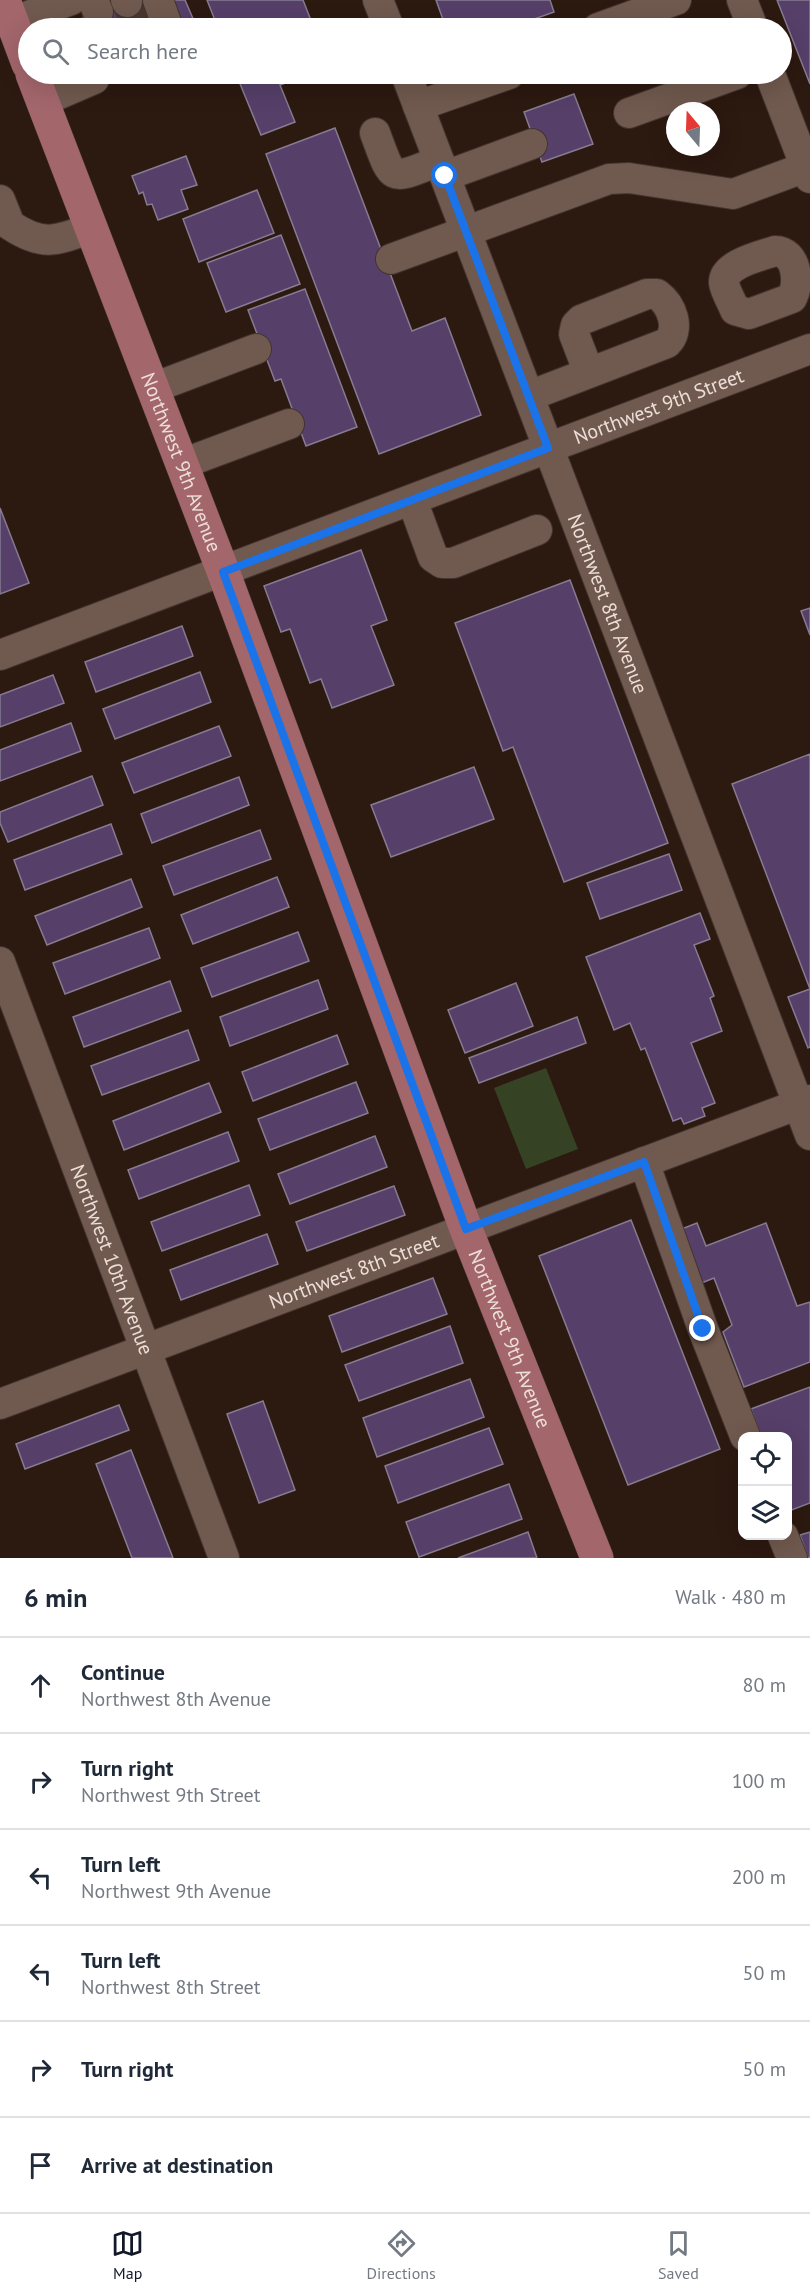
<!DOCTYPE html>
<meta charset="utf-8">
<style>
body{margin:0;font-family:"PT Sans",sans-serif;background:#f2f2f3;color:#1f2937}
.controls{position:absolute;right:18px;bottom:18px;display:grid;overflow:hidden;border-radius:12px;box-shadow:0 6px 24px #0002}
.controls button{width:54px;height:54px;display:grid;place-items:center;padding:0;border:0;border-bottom:2px solid #e0e1e3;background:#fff;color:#1f2937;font:30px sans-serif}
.compass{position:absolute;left:666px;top:102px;width:54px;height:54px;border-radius:50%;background:#fff;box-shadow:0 6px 24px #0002;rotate:341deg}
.stop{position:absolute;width:18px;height:18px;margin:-14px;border:4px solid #1a73e8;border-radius:50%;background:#fff}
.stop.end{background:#1a73e8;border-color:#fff;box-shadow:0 2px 6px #0008}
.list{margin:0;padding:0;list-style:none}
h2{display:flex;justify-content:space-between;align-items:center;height:78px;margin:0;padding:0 24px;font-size:26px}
h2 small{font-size:20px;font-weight:400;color:#747a83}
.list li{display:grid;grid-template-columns:39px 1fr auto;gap:18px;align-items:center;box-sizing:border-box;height:96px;padding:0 24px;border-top:2px solid #e0e1e3}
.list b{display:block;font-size:22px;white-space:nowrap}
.list p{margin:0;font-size:20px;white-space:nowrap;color:#747a83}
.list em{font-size:20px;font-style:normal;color:#747a83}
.icon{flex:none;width:33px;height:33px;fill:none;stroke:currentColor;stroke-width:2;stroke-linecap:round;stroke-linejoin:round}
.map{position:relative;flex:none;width:810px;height:1558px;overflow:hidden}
.search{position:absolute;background:#fff;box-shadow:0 6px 24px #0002;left:18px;right:18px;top:18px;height:66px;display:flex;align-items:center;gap:15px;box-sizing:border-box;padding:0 21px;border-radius:33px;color:#747a83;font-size:22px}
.sheet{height:654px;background:#fff}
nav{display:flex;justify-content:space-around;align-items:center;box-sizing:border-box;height:84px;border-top:2px solid #e0e1e3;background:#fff;font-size:16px;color:#747a83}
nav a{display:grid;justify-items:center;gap:3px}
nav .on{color:#111827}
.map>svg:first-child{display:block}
</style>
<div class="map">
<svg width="810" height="1558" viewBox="0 0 810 1558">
<rect width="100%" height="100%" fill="#2c1910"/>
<path fill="#354324" d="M546,1068L578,1149L526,1169L494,1088Z"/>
<g fill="#563f69" stroke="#867b91" stroke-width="1.5">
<path d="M131,0H153L161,20L139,28H63L62,26Z"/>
<path d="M165,0H185L197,28H177Z"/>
<path d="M207,0H303L314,28H218Z"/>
<path d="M436,0H550L554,12L509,28H446Z"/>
<path d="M777,0H810V84Z"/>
<path d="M236,74H309L280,85L295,122L261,135Z"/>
<path d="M574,94L593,144L542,162L524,112Z"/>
<path d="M335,128L412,331L445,318L481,415L379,454L266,154Z"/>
<path d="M186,156L197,185L181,190L188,209L158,220L152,204L147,205L143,192L139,194L132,176Z"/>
<path d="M257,190L274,233L199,262L183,219Z"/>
<path d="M281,235L300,284L226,312L207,263Z"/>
<path d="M305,289L357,427L306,446L281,379L275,381L248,310Z"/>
<path d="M0,508L29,583L0,594Z"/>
<path d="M361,550L387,620L371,626L394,685L332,708L321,679L310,683L290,629L281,632L264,586Z"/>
<path d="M570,580L668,843L564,882L513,747L503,751L455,623Z"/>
<path d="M810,608V635L801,611Z"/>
<path d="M182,626L193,656L96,692L85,662Z"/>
<path d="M200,672L211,702L115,739L103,709Z"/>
<path d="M53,675L64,703L0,727V695Z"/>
<path d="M71,723L81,751L0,781V750Z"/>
<path d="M219,726L231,756L134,793L122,763Z"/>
<path d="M810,754V1047L808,1048L788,997L810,989L732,784Z"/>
<path d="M474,767L494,819L391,857L371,805Z"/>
<path d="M92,776L103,805L8,842L0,823V812Z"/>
<path d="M239,777L249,805L152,843L141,814Z"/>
<path d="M111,824L122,854L25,890L14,860Z"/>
<path d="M260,830L271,859L174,895L163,866Z"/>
<path d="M669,854L682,890L600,919L587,883Z"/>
<path d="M277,877L289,907L193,944L181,915Z"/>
<path d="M131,879L142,907L47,945L35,916Z"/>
<path d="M700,913L710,939L694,945L714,996L710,998L722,1031L691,1043L715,1103L702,1108L705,1116L684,1124L681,1118L673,1121L645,1048L641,1050L630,1023L614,1030L586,957Z"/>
<path d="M149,928L160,958L65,994L53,963Z"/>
<path d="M298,932L309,961L212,997L201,968Z"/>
<path d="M318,980L328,1009L230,1046L220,1017Z"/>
<path d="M170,981L181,1011L84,1047L73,1017Z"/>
<path d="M516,983L533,1026L465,1053L448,1010Z"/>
<path d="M577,1017L586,1043L479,1083L469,1058Z"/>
<path d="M188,1030L199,1060L102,1095L91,1066Z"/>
<path d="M337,1035L348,1064L253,1101L242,1072Z"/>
<path d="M356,1082L368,1113L270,1150L258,1119Z"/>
<path d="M209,1083L221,1112L124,1150L113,1121Z"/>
<path d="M228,1132L239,1161L139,1199L128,1170Z"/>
<path d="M375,1136L387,1167L290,1204L278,1174Z"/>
<path d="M249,1185L260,1215L162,1251L151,1222Z"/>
<path d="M394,1186L405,1215L307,1251L296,1222Z"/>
<path d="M631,1220L720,1449L628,1485L539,1256Z"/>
<path d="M697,1223L706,1246L766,1223L797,1306L810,1302V1362L744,1387L723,1332L732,1325L714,1278L694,1286L674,1232Z"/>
<path d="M267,1234L278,1264L181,1300L170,1270Z"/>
<path d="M433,1278L447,1314L342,1352L329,1316Z"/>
<path d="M450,1326L463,1363L359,1401L345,1365Z"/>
<path d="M470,1379L484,1417L377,1457L363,1418Z"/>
<path d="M810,1387V1503L789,1511L788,1436H761L751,1409Z"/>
<path d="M263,1401L295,1490L259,1503L227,1414Z"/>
<path d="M119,1405L129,1430L25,1469L16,1444Z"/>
<path d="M489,1428L503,1464L398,1503L385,1466Z"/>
<path d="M131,1450L173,1558H132L96,1464Z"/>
<path d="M509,1484L522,1519L419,1557L406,1522Z"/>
<path d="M528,1532L537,1558H458Z"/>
<path d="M810,1532V1558H808L800,1535Z"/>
</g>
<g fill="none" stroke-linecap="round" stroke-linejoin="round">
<g stroke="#49372e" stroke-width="30" stroke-dasharray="30 15" stroke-linecap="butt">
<path d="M127,2L137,28"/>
<path d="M74,22L76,28"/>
</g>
<g stroke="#433430" stroke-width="32">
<g id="minor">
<path d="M93,0L98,12"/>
<path d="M126,0L127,2"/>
<path d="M158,0L168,28"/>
<path d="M378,0L389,28"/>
<path d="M742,0L753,28"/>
<path d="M12,22L71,0"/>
<path d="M598,28L676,0"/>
<path id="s1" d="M406,74L810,1135"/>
<path d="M770,74L810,178"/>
<path d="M43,101L94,79L92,74"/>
<path d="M418,106L509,74"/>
<path d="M629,113L737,74"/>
<path d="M375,133C394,184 389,180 439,161"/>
<path d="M445,176L532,144"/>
<path d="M0,200L10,225C43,247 56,241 91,228"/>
<path d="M775,251C797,251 800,283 792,298L749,314L735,310C732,302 725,291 724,283C723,264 761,256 775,251Z"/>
<path d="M391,259L609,179L629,178L733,194L806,167"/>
<path d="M153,388L256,349"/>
<path d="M529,396L667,343C681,329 672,305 657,294H647L581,320L576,325L574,334L589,373"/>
<path d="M182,464L289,424"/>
<path d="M412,500L433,557L442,563H453L537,530"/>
<path id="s2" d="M0,655L810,349"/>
<path id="s3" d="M0,962L224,1558"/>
<path d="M644,1162L703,1329L745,1436"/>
<path id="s4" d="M0,1404L810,1100"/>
<path d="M783,1536L792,1558"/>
</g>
</g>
<g stroke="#433430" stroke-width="34">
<g id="major">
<path d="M4,0L28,64"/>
<path id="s5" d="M32,74L223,571L466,1229L597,1558"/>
</g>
</g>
<use href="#minor" stroke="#70594e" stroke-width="30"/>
<use href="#major" stroke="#a2666b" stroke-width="33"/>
</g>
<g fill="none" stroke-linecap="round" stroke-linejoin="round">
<path stroke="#1a73e8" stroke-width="8" d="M445,176L548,448L223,572L466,1229L644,1162L703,1329"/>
</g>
<g text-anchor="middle" stroke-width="4.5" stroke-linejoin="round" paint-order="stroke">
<g font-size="20" fill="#edded8" stroke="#2c1910">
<text dy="7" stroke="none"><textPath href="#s2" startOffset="704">Northwest 9th Street</textPath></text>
<text dy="7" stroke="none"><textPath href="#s5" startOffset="416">Northwest 9th Avenue</textPath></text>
<text dy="7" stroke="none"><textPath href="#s1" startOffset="567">Northwest 8th Avenue</textPath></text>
<text dy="7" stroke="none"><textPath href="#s3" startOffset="318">Northwest 10th Avenue</textPath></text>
<text dy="7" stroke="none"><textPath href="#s4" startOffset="378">Northwest 8th Street</textPath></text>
<text dy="7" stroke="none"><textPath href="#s5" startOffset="1352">Northwest 9th Avenue</textPath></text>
</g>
</g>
</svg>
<div class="controls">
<button><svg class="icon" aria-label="locate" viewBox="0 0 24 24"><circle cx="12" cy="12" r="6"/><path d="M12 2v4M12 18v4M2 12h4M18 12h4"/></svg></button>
<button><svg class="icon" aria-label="layers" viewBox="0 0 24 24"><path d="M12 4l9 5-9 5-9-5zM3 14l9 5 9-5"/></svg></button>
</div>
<svg class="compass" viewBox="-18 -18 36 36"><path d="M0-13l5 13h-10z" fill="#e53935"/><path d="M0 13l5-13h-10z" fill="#747a83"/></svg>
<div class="stop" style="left:445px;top:176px"></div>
<div class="stop end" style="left:703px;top:1329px"></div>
<div class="search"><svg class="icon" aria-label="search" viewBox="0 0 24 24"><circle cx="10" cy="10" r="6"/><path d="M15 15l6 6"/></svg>Search here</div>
</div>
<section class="sheet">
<h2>6 min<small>Walk · 480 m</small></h2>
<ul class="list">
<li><svg class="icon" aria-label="ahead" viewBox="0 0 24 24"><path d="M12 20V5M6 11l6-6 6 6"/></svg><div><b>Continue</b><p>Northwest 8th Avenue</p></div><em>80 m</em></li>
<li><svg class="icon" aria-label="right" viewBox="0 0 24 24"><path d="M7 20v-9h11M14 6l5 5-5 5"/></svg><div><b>Turn right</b><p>Northwest 9th Street</p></div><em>100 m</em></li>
<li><svg class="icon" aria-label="left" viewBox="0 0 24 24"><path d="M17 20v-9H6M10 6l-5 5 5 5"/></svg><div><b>Turn left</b><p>Northwest 9th Avenue</p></div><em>200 m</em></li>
<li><svg class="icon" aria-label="left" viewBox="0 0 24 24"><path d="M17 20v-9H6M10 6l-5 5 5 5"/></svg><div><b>Turn left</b><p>Northwest 8th Street</p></div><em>50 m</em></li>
<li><svg class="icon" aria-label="right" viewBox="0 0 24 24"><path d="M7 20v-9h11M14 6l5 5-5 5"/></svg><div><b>Turn right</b></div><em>50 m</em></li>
<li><svg class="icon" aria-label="arrive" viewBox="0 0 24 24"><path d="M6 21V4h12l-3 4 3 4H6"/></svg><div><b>Arrive at destination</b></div></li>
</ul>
</section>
<nav>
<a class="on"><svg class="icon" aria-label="map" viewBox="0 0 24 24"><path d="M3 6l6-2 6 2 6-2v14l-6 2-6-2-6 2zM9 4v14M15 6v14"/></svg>Map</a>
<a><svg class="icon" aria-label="directions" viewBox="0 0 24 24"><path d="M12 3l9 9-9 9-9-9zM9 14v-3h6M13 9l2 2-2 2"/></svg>Directions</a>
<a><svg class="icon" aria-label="saved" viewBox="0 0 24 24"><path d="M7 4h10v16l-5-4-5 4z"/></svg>Saved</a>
</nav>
